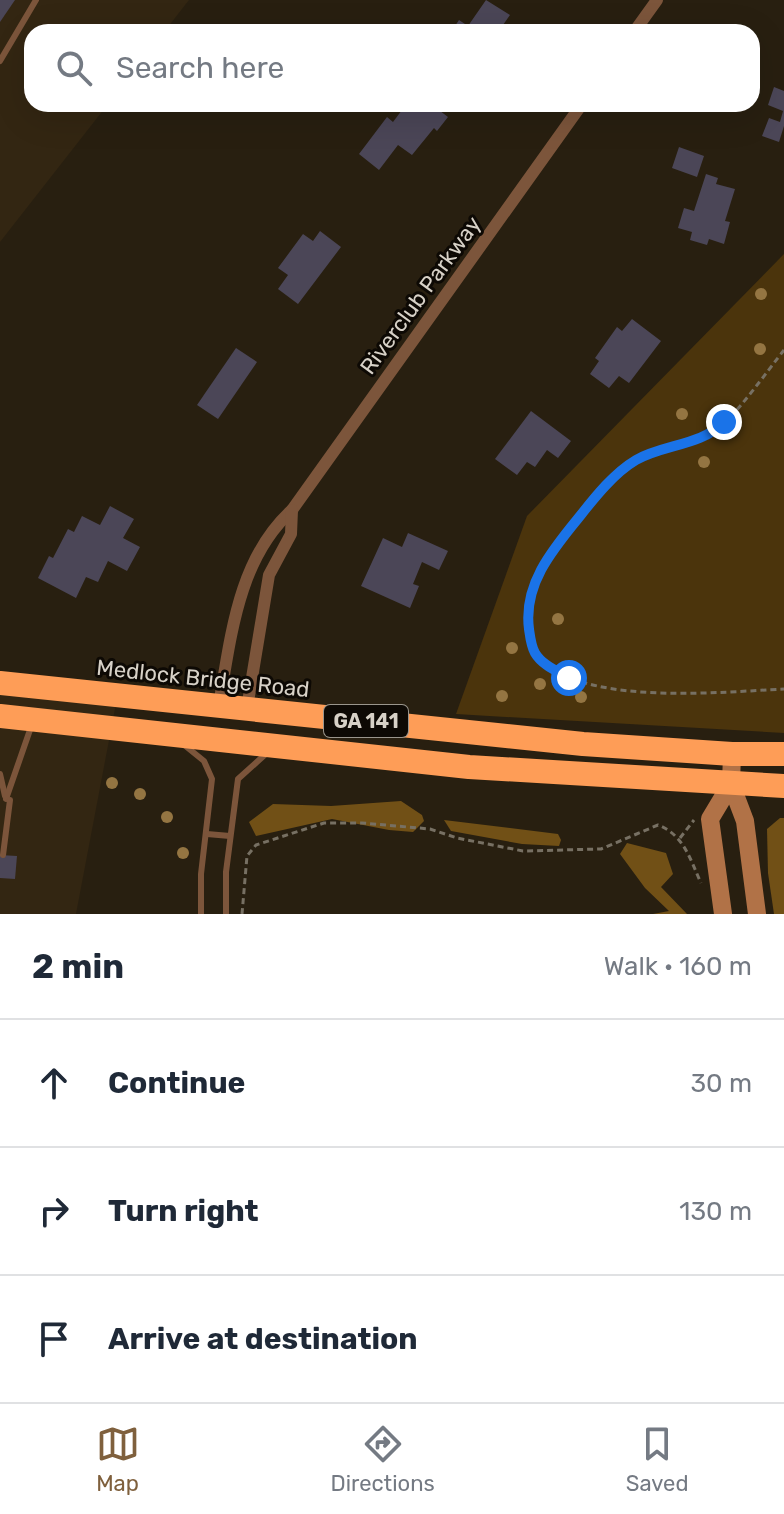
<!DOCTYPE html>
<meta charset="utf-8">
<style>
body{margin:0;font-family:Rubik,sans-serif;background:#f2f2f3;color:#1f2937}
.stop{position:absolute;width:24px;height:24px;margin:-18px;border:6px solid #1a73e8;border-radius:50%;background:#fff}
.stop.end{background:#1a73e8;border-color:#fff;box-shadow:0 2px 8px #0008}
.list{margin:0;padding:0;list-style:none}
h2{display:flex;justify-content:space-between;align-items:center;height:104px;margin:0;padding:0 32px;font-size:34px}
h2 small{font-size:26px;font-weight:400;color:#747a83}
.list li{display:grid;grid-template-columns:52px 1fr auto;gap:24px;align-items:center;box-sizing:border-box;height:128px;padding:0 32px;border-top:2px solid #e0e1e3}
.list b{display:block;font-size:30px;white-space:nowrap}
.list em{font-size:26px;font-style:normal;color:#747a83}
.icon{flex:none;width:44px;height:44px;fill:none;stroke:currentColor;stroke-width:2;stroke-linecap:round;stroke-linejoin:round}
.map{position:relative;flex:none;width:784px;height:914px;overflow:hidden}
.search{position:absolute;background:#fff;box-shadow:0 8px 32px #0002;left:24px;right:24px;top:24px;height:88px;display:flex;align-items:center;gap:20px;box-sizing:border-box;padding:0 28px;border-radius:24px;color:#747a83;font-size:30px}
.sheet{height:488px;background:#fff}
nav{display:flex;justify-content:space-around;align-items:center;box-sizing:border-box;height:112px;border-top:2px solid #e0e1e3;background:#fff;font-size:22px;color:#747a83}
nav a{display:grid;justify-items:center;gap:4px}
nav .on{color:#7f603d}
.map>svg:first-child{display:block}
</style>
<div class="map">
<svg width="784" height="914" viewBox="0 0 784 914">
<rect width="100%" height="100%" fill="#281f10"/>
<g fill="#332612">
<path d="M0,0H189L164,32H32V104H108L0,242Z"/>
<path d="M0,685L118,693L76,914H0Z"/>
</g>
<path fill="#4b340c" d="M784,254V733L456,714L527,516Z"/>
<g fill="#715016">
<path d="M401,801L422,815L424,821L413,832L389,830L332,819L256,836L249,822L273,804L331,806Z"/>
<path d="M780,818H784V914H774L768,873L767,829Z"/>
<path d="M444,820L558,834L561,840L559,846L522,844L451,831Z"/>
<path d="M627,843L666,853L673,874L661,887L687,914H653L669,911L645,888L620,854Z"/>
</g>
<g fill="#4b4657">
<path d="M0,0H15L0,22Z"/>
<path d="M486,0L510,15L498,32H451L459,20L468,26Z"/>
<path d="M774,87L784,91V126L779,142L762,136L769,118L780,122L783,111L768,105Z"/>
<path d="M403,104H431L448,117L437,131L434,128L412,155L398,145L379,170L359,154L387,117L393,122L405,106Z"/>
<path d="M679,147L704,156L697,177L672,168Z"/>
<path d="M706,174L718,178L716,184L735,189L725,221L730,222L724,244L709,239L707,245L690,240L692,232L678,228L684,208L694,211Z"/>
<path d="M320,231L341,247L298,304L278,289L288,275L278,268L303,234L313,241Z"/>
<path d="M632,319L661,341L629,383L619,376L609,388L590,374L599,361L595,358L617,327L622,331Z"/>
<path d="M236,348L257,362L218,419L197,405Z"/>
<path d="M531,411L571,441L558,458L547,450L535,467L527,462L517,475L495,459Z"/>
<path d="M110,506L134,519L123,538L140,547L127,571L108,561L98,582L86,577L76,598L38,578L49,556L53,558L68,529L74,532L82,516L100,525Z"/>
<path d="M408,533L448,551L439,570L422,562L413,584L419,586L410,608L361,586L383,538L402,547Z"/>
<path d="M0,855L17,856L15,879L0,878Z"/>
</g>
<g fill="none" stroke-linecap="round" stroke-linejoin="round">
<g stroke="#777063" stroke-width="3" stroke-dasharray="6 4" stroke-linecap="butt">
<path d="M784,350C769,369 731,422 713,433C692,446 657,445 633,462C601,483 551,544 536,579C526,603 521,645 545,664C598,705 720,692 784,689"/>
<path d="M680,838L694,820"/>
<path d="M242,914L247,856L256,845L324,823H362L430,829L457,838L523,851L601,849L658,825C684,835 690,859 701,883"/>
</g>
<g stroke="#7c553b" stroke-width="6">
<path d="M0,61L36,0"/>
<path d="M183,744L204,761L212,779L201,874V914"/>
<path d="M0,774L5,796"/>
<path d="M6,799L31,727"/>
<path d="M207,834L230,836"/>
<path d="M3,855L10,800"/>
<path d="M226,914V872L238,779L268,752"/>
</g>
<g stroke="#7c553b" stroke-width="12">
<path d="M634,32L657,0"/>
<path d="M219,705C231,636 238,559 292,510L582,104"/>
<path d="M247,708L269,575L291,534L292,510"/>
</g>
<g stroke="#b17247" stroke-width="18">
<path d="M732,754L731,784L745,821L757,914"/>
<path d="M723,914L710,819L731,784"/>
</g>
<g stroke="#fe9d57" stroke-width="24">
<path d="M0,683L583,744L732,754H784"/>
<path d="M0,716L469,767L784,786"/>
</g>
</g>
<g fill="#947542">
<circle cx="761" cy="294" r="6"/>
<circle cx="760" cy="349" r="6"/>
<circle cx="719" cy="413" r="6"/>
<circle cx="682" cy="414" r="6"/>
<circle cx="704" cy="462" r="6"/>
<circle cx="558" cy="619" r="6"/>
<circle cx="512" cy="648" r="6"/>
<circle cx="540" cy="684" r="6"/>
<circle cx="502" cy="696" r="6"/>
<circle cx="581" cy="697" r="6"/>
<circle cx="112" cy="783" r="6"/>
<circle cx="140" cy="794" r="6"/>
<circle cx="167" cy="817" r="6"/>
<circle cx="183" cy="853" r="6"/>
</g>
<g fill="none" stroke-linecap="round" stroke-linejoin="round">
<path stroke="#1a73e8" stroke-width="10" d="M569,678C557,671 542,665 535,653C531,646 530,636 529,629C523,584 553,549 580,516C595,497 614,473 636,460C664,444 701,446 724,422"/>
</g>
<g text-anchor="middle" stroke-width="6" stroke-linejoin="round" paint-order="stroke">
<rect fill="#0d0904" stroke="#9a958c" stroke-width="2" x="324" y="705" width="84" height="32" rx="6"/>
<g font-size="20" font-weight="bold" fill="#d7d1c7">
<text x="366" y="728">GA 141</text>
</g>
<g font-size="22" fill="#d7d1c7" stroke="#0d0904">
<text transform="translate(420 295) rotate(-54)" y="8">Riverclub Parkway</text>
<text transform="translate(203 678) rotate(6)" y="8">Medlock Bridge Road</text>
</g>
</g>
</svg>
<div class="stop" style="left:569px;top:678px"></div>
<div class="stop end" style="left:724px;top:422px"></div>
<div class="search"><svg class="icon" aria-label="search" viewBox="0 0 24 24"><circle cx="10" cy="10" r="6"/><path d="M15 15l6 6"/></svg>Search here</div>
</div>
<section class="sheet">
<h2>2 min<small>Walk · 160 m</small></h2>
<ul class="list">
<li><svg class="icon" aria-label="ahead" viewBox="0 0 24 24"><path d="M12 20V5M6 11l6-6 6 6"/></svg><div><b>Continue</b></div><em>30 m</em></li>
<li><svg class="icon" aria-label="right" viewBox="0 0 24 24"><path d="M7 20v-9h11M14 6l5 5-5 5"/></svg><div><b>Turn right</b></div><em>130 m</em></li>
<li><svg class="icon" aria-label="arrive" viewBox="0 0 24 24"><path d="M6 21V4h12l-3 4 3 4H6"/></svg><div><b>Arrive at destination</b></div></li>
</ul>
</section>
<nav>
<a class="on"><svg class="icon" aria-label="map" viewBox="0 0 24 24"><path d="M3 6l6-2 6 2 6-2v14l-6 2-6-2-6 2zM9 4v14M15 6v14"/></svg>Map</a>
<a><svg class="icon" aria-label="directions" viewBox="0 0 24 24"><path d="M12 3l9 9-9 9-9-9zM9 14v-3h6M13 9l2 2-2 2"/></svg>Directions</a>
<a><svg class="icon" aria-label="saved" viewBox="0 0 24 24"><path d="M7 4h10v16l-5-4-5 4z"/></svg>Saved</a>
</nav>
